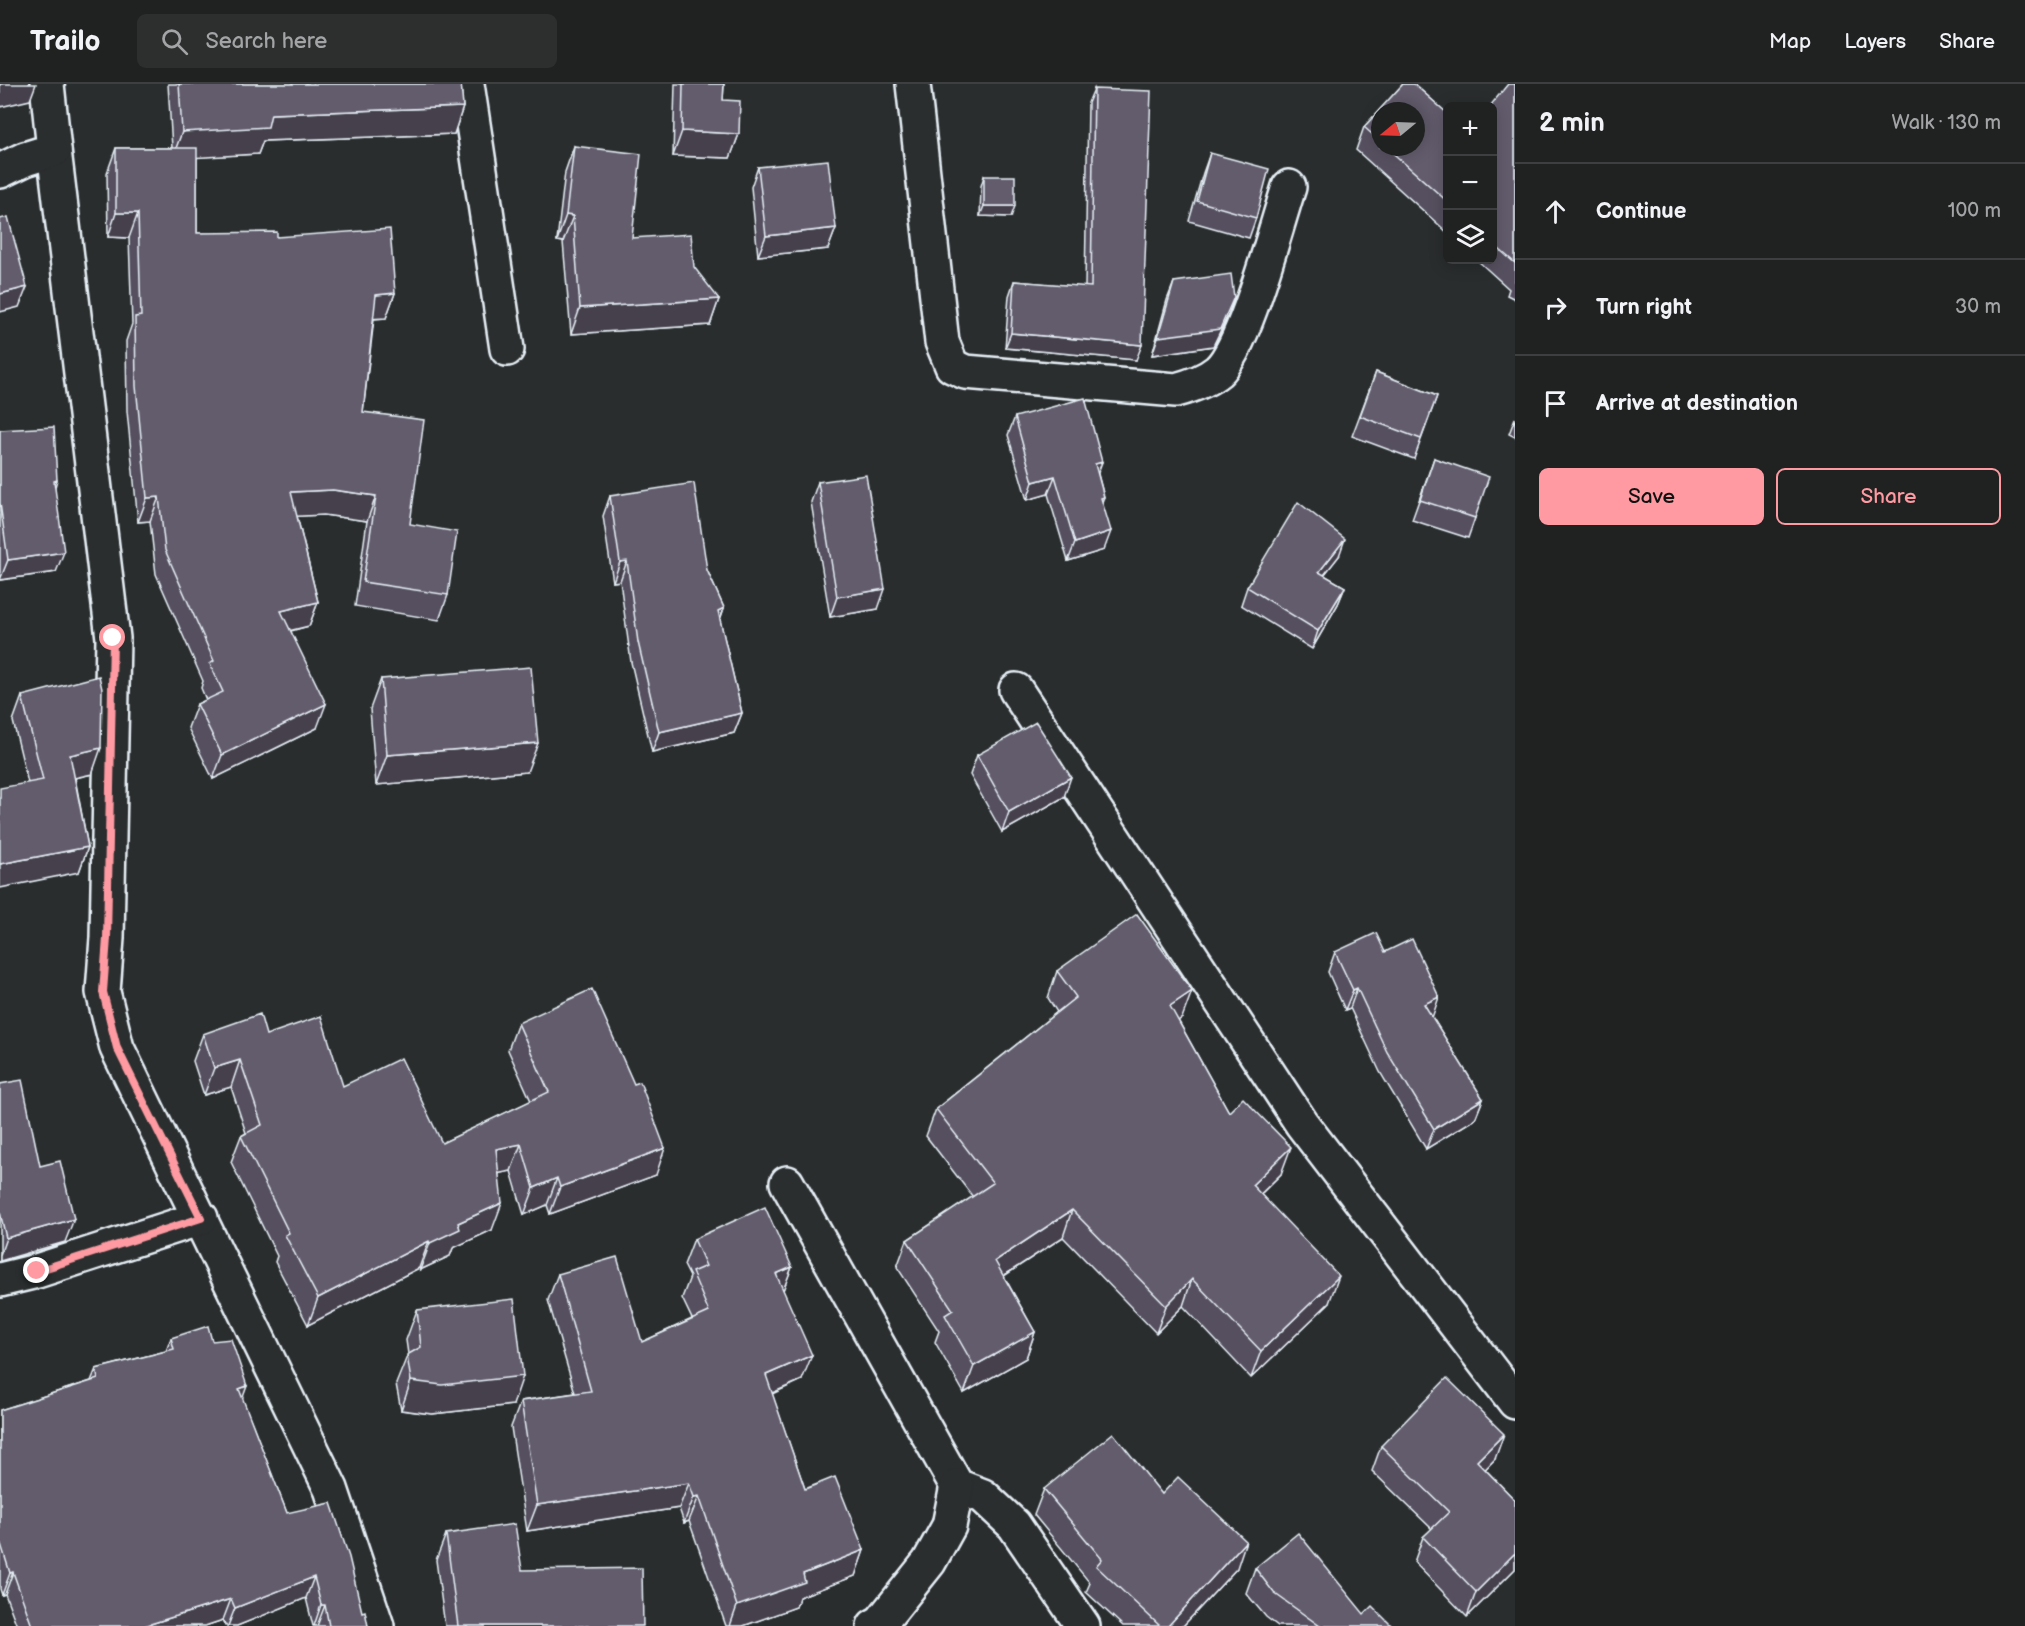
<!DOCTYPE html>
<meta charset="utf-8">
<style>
body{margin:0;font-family:"Balsamiq Sans",sans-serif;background:#2d2f2f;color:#f1f3f6}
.controls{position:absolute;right:18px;top:18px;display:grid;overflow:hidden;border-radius:9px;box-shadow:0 3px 15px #0003}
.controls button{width:54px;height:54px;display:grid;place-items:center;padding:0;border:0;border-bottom:2px solid #3d3f40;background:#202222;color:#f1f3f6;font:30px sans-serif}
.compass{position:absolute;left:1371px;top:18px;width:54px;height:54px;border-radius:50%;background:#202222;box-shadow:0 3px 15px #0003;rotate:251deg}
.stop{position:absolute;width:18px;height:18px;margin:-14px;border:4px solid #ff9aa2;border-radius:50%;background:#fff}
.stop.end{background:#ff9aa2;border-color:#fff;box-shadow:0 2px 6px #0008}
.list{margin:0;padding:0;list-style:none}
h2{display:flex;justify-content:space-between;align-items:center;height:78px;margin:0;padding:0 24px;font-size:26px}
h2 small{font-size:20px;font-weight:400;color:#a2a4a5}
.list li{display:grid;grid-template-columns:39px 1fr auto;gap:18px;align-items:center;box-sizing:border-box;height:96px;padding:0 24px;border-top:2px solid #3d3f40}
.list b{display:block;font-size:22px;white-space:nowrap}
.list em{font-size:20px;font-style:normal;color:#a2a4a5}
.actions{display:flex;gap:12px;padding:18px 24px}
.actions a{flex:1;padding:14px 0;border:2px solid #ff9aa2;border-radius:9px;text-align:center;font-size:21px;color:#ff9aa2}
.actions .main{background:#ff9aa2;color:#111}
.icon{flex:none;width:33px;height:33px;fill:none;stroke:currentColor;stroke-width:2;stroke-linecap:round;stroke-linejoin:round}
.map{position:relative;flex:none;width:1515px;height:1542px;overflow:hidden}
header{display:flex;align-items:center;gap:36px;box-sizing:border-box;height:84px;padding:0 30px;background:#202222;border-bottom:2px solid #3d3f40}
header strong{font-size:28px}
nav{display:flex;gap:33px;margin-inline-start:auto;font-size:21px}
.search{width:420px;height:54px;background:#2d2f2f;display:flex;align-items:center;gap:15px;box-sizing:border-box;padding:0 21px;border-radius:9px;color:#a2a4a5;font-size:22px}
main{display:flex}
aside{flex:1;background:#202222}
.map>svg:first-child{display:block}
</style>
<header>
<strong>Trailo</strong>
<div class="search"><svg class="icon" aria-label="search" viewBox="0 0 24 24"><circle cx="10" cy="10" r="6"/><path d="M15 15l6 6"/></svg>Search here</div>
<nav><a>Map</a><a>Layers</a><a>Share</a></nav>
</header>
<main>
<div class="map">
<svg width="1515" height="1542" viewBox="0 0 1515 1542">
<rect width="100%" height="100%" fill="#2a2d2e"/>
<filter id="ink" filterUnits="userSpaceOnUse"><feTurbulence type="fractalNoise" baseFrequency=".0167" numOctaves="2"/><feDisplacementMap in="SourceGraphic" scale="12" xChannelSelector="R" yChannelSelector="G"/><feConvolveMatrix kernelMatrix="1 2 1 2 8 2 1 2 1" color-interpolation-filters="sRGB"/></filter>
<g filter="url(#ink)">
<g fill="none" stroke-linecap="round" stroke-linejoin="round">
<g stroke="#e8f1f8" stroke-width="38">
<g id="minor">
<path d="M467,0L507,265"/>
<path d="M913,0L942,258L952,282L965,288L1176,306C1191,302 1206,297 1218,287C1245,263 1276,142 1289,103"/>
<path d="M54,66L113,554L107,854L103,908L117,964L331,1405L377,1542"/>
<path d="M0,87L25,75L54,66L47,0"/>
<path d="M1016,606L1302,1040L1515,1318"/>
<path d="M787,1099L957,1402L983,1412L1014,1441L1083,1542"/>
<path d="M0,1196L37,1187L201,1134"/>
<path d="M874,1542L881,1538L929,1478L949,1442L957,1402"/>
</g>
</g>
<use href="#minor" stroke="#2a2d2e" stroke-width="33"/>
</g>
<g fill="#554f5e" stroke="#e8f1f8" stroke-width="1.5" fill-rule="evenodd">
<path d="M168,0H461L463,23L454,50L263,57L258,70L197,73V149L277,153L395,209L386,234L374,235L363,328L410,440L448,511L439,536L355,522L367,437L324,431L297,432L318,518L309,542L291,547L317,644L213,695L188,644L197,620L206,616L201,604L203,597L156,490L150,437L138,438L127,327L126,257L132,240L129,154L108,153L107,89L116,64H172Z"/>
<path d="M675,0H724L723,16L739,50L730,74L673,72Z"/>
<path d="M1403,0H1414L1448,30V149L1356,66L1364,43ZM1380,27H1416V63H1380Z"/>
<path d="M1515,0V215L1507,211L1509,205L1477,176H1492V22Z"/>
<path d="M1094,5L1136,276L1005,264L1009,212L1014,197L1085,203L1088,19Z"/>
<path d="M574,62L632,154L719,215L710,241L571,250L563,158L557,157L565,88Z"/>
<path d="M1210,69L1256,134L1249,154L1189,137L1203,89Z"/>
<path d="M758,83L836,144L828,165L758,172L751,103Z"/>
<path d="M984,92L1011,133L980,132L981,102Z"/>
<path d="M1174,198L1228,231L1213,262L1152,271L1167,216Z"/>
<path d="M1376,288L1437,312L1414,375L1352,352Z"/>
<path d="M1015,333L1098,390L1104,413L1102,418L1104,466L1068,477L1048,410L1027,416L1008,351Z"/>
<path d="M1515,334V353L1509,350Z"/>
<path d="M0,346L57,396L55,403L56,488L0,496Z"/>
<path d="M1434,374L1475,434L1468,454L1412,436Z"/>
<path d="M818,398L878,525L830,533L811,418Z"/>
<path d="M610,412L707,486L724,524L720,536L742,629L734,649L652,668L631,578L620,497L613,498L603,432Z"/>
<path d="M1339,472L1324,491L1345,503L1338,520L1312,565L1241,521L1247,503Z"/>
<path d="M381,595L527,688L376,701L370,625Z"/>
<path d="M22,612L92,690L75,694L88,763L79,788L28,699L13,637Z"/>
<path d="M977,671L1064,713L1002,748L970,691Z"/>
<path d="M1335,868H1385L1432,933L1483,1015L1475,1035L1426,1065L1380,988L1350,924L1345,926L1328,888Z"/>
<path d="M1057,887L1182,934L1178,936L1229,1028L1281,1090L1261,1110L1329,1219L1251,1294L1183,1222L1156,1249L1063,1153L1004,1192L1035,1248L1026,1274L964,1309L935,1258L939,1247L897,1183L907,1156L973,1113L926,1052L936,1025L1057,928L1048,914Z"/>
<path d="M518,939L656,1091L550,1130L547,1121L524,1131L511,1087L499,1089L492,1146L453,1164L450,1172L420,1186L419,1184L308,1241L275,1178L277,1172L231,1078L241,1052L246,1049L231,1003L204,1011L193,977L203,950L266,951L343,1002L442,1059L531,1017L508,966Z"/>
<path d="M0,1000L40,1082L65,1158L0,1177Z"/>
<path d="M694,1155L792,1183L783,1206L802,1296L772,1310L805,1405L864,1466L855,1492L799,1513L796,1523L743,1542H726L689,1437L684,1439L679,1424L527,1447L511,1343L521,1317L575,1309L548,1216L558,1190L642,1258L692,1235L682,1214L690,1193L684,1181Z"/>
<path d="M417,1226L513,1321L432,1330L401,1326L396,1300L408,1270L406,1256Z"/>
<path d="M171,1254L212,1257L242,1314L287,1429L362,1528L368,1542H313L306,1514L237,1542H226L223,1536L205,1542H17L5,1510L2,1511L0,1505V1326L91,1297L96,1285L166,1267Z"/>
<path d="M1381,1362L1495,1375L1485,1385L1515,1416V1485L1467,1533L1414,1478L1423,1453L1432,1445L1372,1387Z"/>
<path d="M1044,1405L1162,1410L1237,1484L1183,1542H1123L1086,1508L1090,1499L1034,1431Z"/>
<path d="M446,1450L522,1486L643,1542H445L436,1476Z"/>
<path d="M1255,1484L1364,1530L1392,1542H1278L1266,1533L1246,1509Z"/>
</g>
<g fill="#45404c" stroke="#e8f1f8" stroke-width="1.5">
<path d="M0,0H36L30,16L0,23Z"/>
<path d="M463,23L454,50L263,57L258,70L172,75L182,48L271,30Z"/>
<path d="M682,47L739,50L730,74L673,72Z"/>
<path d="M984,122H1015L1011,133L980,132Z"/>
<path d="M116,129H138L129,154L108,153Z"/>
<path d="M566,131L573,132L563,158L557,157Z"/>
<path d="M836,144L828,165L758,172L766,152Z"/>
<path d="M27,203L19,223L0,228V210Z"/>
<path d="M395,209L386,234L367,235L376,211Z"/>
<path d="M1234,213L1228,231L1213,262L1152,271L1158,253Z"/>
<path d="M719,215L710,241L571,250L580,224Z"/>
<path d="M1011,249L1142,261L1136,276L1005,264Z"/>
<path d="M1102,378L1095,397V380Z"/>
<path d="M1055,392L1048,410L1027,416L1033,398Z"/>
<path d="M333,406L376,412L367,437L324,431L282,433L291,408Z"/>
<path d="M159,413L150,437L138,438L147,414Z"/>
<path d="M1111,447L1104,466L1068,477L1075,459Z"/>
<path d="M1345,455L1339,472L1313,505L1319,488Z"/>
<path d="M64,468L56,488L0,496L8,476Z"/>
<path d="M627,477L620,497L613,498L620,478Z"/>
<path d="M1345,503L1338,520L1312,565L1318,547Z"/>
<path d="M885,505L878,525L830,533L837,513Z"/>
<path d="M318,518L309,542L272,551L281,527Z"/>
<path d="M724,524L717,544L718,527Z"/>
<path d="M326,620L317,644L213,695L222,671Z"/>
<path d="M742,629L734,649L652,668L659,648Z"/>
<path d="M538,659L527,688L376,701L387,671Z"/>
<path d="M101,664L92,690L61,697L70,671Z"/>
<path d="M1071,693L1064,713L1002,748L1009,728Z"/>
<path d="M88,763L79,788L0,804V780Z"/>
<path d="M1357,904L1350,924L1345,926L1353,906Z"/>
<path d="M1192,907L1182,934L1161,949L1170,922Z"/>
<path d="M1439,913L1432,934L1424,920Z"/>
<path d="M240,976L231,1003L204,1011L214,984Z"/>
<path d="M1483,1015L1475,1035L1426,1065L1434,1045Z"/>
<path d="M521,1060L511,1087L486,1092L496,1065Z"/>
<path d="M1291,1063L1281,1090L1242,1128L1252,1101Z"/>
<path d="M665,1064L656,1091L550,1130L560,1103Z"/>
<path d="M557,1094L547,1121L524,1131L534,1104Z"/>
<path d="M502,1119L492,1146L453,1164L450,1172L420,1186L430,1159L458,1139Z"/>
<path d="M1072,1126L1063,1153L986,1203L995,1177Z"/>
<path d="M74,1135L65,1158L0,1177V1171L6,1154Z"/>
<path d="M429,1157L419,1184L308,1241L318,1214Z"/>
<path d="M792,1183L782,1209L776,1190Z"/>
<path d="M1339,1192L1329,1219L1251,1294L1261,1267Z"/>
<path d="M1192,1195L1183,1222L1156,1249L1166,1222Z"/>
<path d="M1035,1248L1026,1274L964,1309L974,1282Z"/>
<path d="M812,1271L802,1296L756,1316L766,1291Z"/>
<path d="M523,1292L513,1321L432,1330L401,1326L411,1297Z"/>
<path d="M247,1302L239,1324V1305Z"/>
<path d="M1504,1350L1495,1375L1468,1403L1477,1377Z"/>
<path d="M689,1399L679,1424L527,1447L537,1421Z"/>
<path d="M699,1412L689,1437L684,1439L694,1413Z"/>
<path d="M1246,1457L1237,1484L1183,1542H1168Z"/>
<path d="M864,1466L855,1492L799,1513L796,1523L743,1542H730L737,1522L803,1490Z"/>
<path d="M1515,1469V1485L1467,1533L1476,1508Z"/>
<path d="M13,1488L5,1510L2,1511L10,1489Z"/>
<path d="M314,1493L306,1514L237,1542H228L235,1524Z"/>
<path d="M231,1515L223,1536L205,1542H144Z"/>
<path d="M321,1521H325L317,1542H314Z"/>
</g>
<g fill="#635c6d" stroke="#e8f1f8" stroke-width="1.5">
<path d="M179,0H461L463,23L271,30L268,43L182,48Z"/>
<path d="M683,0H724L723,16L740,17L739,50L682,47Z"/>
<path d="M1403,0H1414L1448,30V118L1386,63H1416V27H1380V57L1364,43Z"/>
<path d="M1508,0H1515V179L1492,159V22H1490Z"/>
<path d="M1094,5L1151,7L1142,261L1011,249L1014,197L1091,203Z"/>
<path d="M574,62L641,70L632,154L691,150L694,183L719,215L580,224L573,132L566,131Z"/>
<path d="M116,64H197V149L277,148V153L390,145L395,209L376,211L363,328L424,336L410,440L457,448L448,511L363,498L376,412L333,406L291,408L318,518L281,527L326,620L222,671L197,620L223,608L210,580L214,577L165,466L159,413L147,414L136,302L135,233L141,232L138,129H116Z"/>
<path d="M1210,69L1269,85L1256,134L1197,117Z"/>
<path d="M828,76L836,144L766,152L758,83Z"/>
<rect x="984" y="92" width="31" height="30"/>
<path d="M8,133L27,203L0,210V135Z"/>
<path d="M1231,190L1234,213L1220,245L1158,253L1174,198Z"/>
<path d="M1376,288L1437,312L1421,355L1360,332Z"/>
<path d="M1085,314L1102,378L1095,380L1104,413L1101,414L1111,447L1075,459L1055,392L1033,398L1015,333Z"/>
<path d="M54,343L57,396L54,397L64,468L8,476L0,419V346Z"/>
<path d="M1434,374L1489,393L1475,434L1420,416Z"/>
<path d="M866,391L885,505L837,513L818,398Z"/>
<path d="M694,399L707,486L724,524L718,527L742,629L659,648L638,558L627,477L620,478L610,412Z"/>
<path d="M1298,418L1345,455L1319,488L1345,503L1318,547L1247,503Z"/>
<path d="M531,583L538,659L387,671L381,595Z"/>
<path d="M99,592L102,605L101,664L70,671L88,763L0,780V704L43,696L22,612Z"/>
<path d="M1036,638L1071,693L1009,728L977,671Z"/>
<path d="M1137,830L1192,907L1170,922L1229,1028L1243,1014L1291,1063L1252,1101L1339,1192L1261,1267L1192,1195L1166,1222L1072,1126L995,1177L1035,1248L974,1282L945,1231L953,1226L907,1156L993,1099L936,1025L1076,913L1057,887Z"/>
<path d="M1376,849L1385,868L1412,855L1439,913L1424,920L1483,1015L1434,1045L1387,968L1357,904L1353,906L1335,868Z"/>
<path d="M592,905L634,1000L640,998L665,1064L560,1103L557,1094L534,1104L521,1060L496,1065L502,1119L458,1139L460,1145L430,1159L429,1157L318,1214L285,1151L289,1149L241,1052L262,1041L240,976L214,984L203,950L260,930L266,951L321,932L343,1002L401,974L442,1059L549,1008L518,939Z"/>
<path d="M22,996L40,1082L60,1077L74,1135L6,1154L0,1128V1000Z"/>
<path d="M765,1123L792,1183L776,1190L812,1271L766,1291L805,1405L835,1393L864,1466L803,1490L805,1498L737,1522L699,1412L694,1413L689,1399L537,1421L521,1317L591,1307L558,1190L617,1173L642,1258L709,1228L692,1188L706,1182L694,1155Z"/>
<path d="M514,1215L523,1292L442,1301L411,1297L407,1271L421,1263L417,1226Z"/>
<path d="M208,1242L212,1257L231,1255L247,1302L239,1305L287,1429L331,1419L349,1473L362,1528L365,1527L368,1542H329L325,1521H321L314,1493L235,1524L231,1515L144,1542H32L13,1488L10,1489L0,1457V1326L98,1295L96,1285L174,1265L171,1254Z"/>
<path d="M1447,1294L1504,1350L1477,1377L1515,1416V1469L1476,1508L1423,1453L1449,1428L1381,1362Z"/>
<path d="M1113,1349L1162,1410L1178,1393L1246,1457L1168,1542H1160L1096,1482L1102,1475L1044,1405Z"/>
<path d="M515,1440L522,1486L642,1484L643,1542H458L446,1450Z"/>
<path d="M1298,1449L1364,1530L1372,1522L1392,1542H1320L1274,1509L1255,1484Z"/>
</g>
</g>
<g fill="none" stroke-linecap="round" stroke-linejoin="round" filter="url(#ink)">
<path stroke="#ff9aa2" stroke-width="8" d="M37,1187L201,1134L117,964L103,908L107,854L113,554"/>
</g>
</svg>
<div class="controls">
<button>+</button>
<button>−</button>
<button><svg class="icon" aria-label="layers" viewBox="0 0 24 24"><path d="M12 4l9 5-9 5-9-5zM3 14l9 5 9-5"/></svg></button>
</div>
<svg class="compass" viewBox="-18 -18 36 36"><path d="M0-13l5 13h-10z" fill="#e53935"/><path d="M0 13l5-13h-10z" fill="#a2a4a5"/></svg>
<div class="stop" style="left:113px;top:554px"></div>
<div class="stop end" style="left:37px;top:1187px"></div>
</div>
<aside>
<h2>2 min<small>Walk · 130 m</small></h2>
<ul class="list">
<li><svg class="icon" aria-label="ahead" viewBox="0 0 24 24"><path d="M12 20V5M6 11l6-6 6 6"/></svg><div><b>Continue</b></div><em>100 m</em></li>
<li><svg class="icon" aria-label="right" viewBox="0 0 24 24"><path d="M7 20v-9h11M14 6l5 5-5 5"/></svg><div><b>Turn right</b></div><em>30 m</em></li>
<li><svg class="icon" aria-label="arrive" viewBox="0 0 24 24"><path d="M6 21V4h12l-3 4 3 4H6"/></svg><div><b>Arrive at destination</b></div></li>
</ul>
<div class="actions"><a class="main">Save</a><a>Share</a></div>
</aside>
</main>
